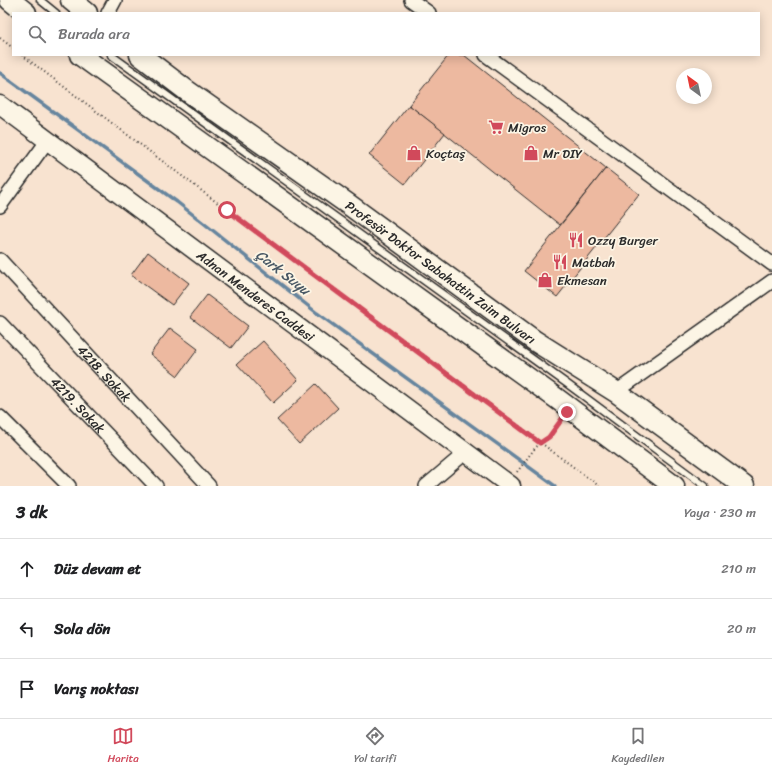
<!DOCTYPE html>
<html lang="tr">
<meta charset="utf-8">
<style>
body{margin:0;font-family:Sriracha,sans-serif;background:#f2f2f2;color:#202124}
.compass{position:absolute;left:676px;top:68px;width:36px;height:36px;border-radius:50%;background:#fff;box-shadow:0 2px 10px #0003;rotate:327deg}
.stop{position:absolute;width:12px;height:12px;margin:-9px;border:3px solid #d1495b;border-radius:50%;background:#fff}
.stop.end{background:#d1495b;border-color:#fff;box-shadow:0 1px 4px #0008}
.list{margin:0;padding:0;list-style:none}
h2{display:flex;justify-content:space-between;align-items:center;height:52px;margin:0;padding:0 16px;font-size:17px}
h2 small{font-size:13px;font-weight:400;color:#757577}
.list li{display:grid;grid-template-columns:26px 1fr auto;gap:12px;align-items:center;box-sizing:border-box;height:60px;padding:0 16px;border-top:1px solid #e0e0e0}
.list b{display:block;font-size:15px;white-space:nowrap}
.list em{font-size:13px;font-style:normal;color:#757577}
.icon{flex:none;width:22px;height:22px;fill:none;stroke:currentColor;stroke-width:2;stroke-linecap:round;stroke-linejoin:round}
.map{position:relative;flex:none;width:772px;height:486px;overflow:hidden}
.search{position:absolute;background:#fff;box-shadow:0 2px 10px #0003;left:12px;right:12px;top:12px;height:44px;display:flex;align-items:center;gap:10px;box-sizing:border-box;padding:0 14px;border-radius:0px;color:#757577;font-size:15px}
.sheet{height:232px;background:#fff}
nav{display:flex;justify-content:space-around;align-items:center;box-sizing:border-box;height:56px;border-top:1px solid #e0e0e0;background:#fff;font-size:11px;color:#757577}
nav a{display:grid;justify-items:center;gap:2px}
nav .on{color:#d1495b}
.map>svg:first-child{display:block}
</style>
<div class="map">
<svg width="772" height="486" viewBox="0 0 772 486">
<rect width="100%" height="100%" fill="#f8e3d0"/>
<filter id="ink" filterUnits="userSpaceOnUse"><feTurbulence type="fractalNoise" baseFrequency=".025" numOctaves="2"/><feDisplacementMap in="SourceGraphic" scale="8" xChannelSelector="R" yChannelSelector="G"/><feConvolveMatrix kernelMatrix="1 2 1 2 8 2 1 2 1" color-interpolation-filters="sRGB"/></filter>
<g filter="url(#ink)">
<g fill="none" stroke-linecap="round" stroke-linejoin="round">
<path stroke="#66859e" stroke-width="3.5" d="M0,73L177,202L317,313L555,486"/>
</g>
<g fill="#edb9a0" stroke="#2b2b2b">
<path d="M449,55H464L606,168L560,225L409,105Z"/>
<path d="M409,105L445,133L405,184L369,155Z"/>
<path d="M606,168L639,194L557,297L524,271Z"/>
<path d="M148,252L189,283L172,305L131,275Z"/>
<path d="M207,295L248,326L231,348L190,317Z"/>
<path d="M170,328L198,349L178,376L150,354Z"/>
<path d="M263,341L298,380L273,403L237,364Z"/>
<path d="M316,384L338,408L299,444L277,420Z"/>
</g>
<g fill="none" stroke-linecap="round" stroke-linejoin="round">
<g stroke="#2b2b2b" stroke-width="9">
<g id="lane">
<path d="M40,0L56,13"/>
<path d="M111,55L566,383L705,486"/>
</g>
</g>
<g stroke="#2b2b2b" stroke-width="16">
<g id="street">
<path d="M411,0L429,13"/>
<path d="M108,13L115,0"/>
<path d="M486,55L772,264"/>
<path d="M0,206L48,140"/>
<path id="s1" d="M0,260L209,486"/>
<path id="s2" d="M0,323L156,486"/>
<path d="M616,392L772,281"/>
<path d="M0,417L69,486"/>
<path d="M426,486L465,453"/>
</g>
</g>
<g stroke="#2b2b2b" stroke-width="21">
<g id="secondary">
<path id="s3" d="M0,105L511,486"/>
</g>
</g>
<g stroke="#2b2b2b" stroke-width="23">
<g id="primary">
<path d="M10,0L26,13"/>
<path d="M71,0L87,13"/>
<path d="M80,55L556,398L674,486"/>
<path id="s4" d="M140,55L186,90L348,204L535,341L616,392L744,486"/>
</g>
</g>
<g stroke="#2b2b2b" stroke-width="2" stroke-dasharray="1 3" stroke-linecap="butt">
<path d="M0,38L13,48"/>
<path d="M22,55L227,210L599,486"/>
<path d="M517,472L535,448L549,437L561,421"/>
</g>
<use href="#lane" stroke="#fcf5e5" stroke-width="6"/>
<use href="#street" stroke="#fcf5e5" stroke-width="13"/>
<use href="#secondary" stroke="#fcf5e5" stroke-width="18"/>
<use href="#primary" stroke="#fcf5e5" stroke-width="20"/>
</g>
</g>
<g fill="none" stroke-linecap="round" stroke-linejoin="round" filter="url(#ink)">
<path stroke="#d1495b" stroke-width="5" d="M227,210L540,443L549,437L567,412"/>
</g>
<defs>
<g id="supermarket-bare" transform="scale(1.2)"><path d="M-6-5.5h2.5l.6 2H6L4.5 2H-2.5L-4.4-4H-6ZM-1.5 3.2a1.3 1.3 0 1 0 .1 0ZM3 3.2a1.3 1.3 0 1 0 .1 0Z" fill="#d1495b" stroke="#fcf5e5" stroke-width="2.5" paint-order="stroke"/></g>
<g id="shop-bare" transform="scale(1.2)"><path d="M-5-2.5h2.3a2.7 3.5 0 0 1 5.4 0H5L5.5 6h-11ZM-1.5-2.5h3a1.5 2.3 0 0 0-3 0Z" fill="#d1495b" stroke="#fcf5e5" stroke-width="2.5" paint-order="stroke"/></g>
<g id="restaurant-bare" transform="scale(1.2)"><path d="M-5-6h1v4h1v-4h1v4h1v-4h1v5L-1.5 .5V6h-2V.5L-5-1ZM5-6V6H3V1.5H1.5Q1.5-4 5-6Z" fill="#d1495b" stroke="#fcf5e5" stroke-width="2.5" paint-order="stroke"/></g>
</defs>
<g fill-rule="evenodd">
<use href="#supermarket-bare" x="496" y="127"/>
<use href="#shop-bare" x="414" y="153"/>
<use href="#shop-bare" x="531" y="153"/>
<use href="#restaurant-bare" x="576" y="240"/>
<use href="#restaurant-bare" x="560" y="262"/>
<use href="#shop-bare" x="545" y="280"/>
</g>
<g text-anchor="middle" stroke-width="3.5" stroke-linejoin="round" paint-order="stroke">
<g font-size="13" fill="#2b2b2b" stroke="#fcf5e5" text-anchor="start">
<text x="508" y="132">Migros</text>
<text x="426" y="158">Koçtaş</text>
<text x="543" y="158">Mr DIY</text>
<text x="588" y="245">Ozzy Burger</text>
<text x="572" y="267">Matbah</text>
<text x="557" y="285">Ekmesan</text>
</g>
<g font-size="13" fill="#2b2b2b" stroke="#fcf5e5">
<text dy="5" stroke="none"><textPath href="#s4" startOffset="371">Profesör Doktor Sabahattin Zaim Bulvarı</textPath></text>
<text dy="5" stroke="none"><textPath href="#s3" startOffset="319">Adnan Menderes Caddesi</textPath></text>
<text dy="5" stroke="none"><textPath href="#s1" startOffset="154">4218. Sokak</textPath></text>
<text dy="5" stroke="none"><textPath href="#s2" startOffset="113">4219. Sokak</textPath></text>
</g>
<g font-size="14" font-style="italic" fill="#495865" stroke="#fcf5e5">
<text transform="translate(283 272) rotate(38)" y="5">Çark Suyu</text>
</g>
</g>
</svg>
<svg class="compass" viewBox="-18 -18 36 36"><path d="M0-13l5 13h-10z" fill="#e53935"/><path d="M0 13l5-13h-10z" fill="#757577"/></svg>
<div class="stop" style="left:227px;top:210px"></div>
<div class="stop end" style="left:567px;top:412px"></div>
<div class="search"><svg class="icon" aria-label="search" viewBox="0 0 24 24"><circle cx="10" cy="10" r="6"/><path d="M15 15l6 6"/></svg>Burada ara</div>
</div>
<section class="sheet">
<h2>3 dk<small>Yaya · 230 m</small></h2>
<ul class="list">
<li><svg class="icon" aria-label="ahead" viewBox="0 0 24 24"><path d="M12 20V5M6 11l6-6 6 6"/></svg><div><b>Düz devam et</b></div><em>210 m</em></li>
<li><svg class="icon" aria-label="left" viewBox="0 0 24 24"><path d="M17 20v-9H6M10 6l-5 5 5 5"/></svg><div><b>Sola dön</b></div><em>20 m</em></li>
<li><svg class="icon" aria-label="arrive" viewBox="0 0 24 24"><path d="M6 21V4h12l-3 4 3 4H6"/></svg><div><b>Varış noktası</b></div></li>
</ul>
</section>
<nav>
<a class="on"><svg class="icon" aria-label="map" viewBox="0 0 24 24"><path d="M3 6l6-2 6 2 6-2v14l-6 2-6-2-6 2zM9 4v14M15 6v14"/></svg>Harita</a>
<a><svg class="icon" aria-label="directions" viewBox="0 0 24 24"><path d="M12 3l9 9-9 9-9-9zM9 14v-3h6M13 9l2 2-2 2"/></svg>Yol tarifi</a>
<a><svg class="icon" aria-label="saved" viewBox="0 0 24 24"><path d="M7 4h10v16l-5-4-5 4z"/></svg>Kaydedilen</a>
</nav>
